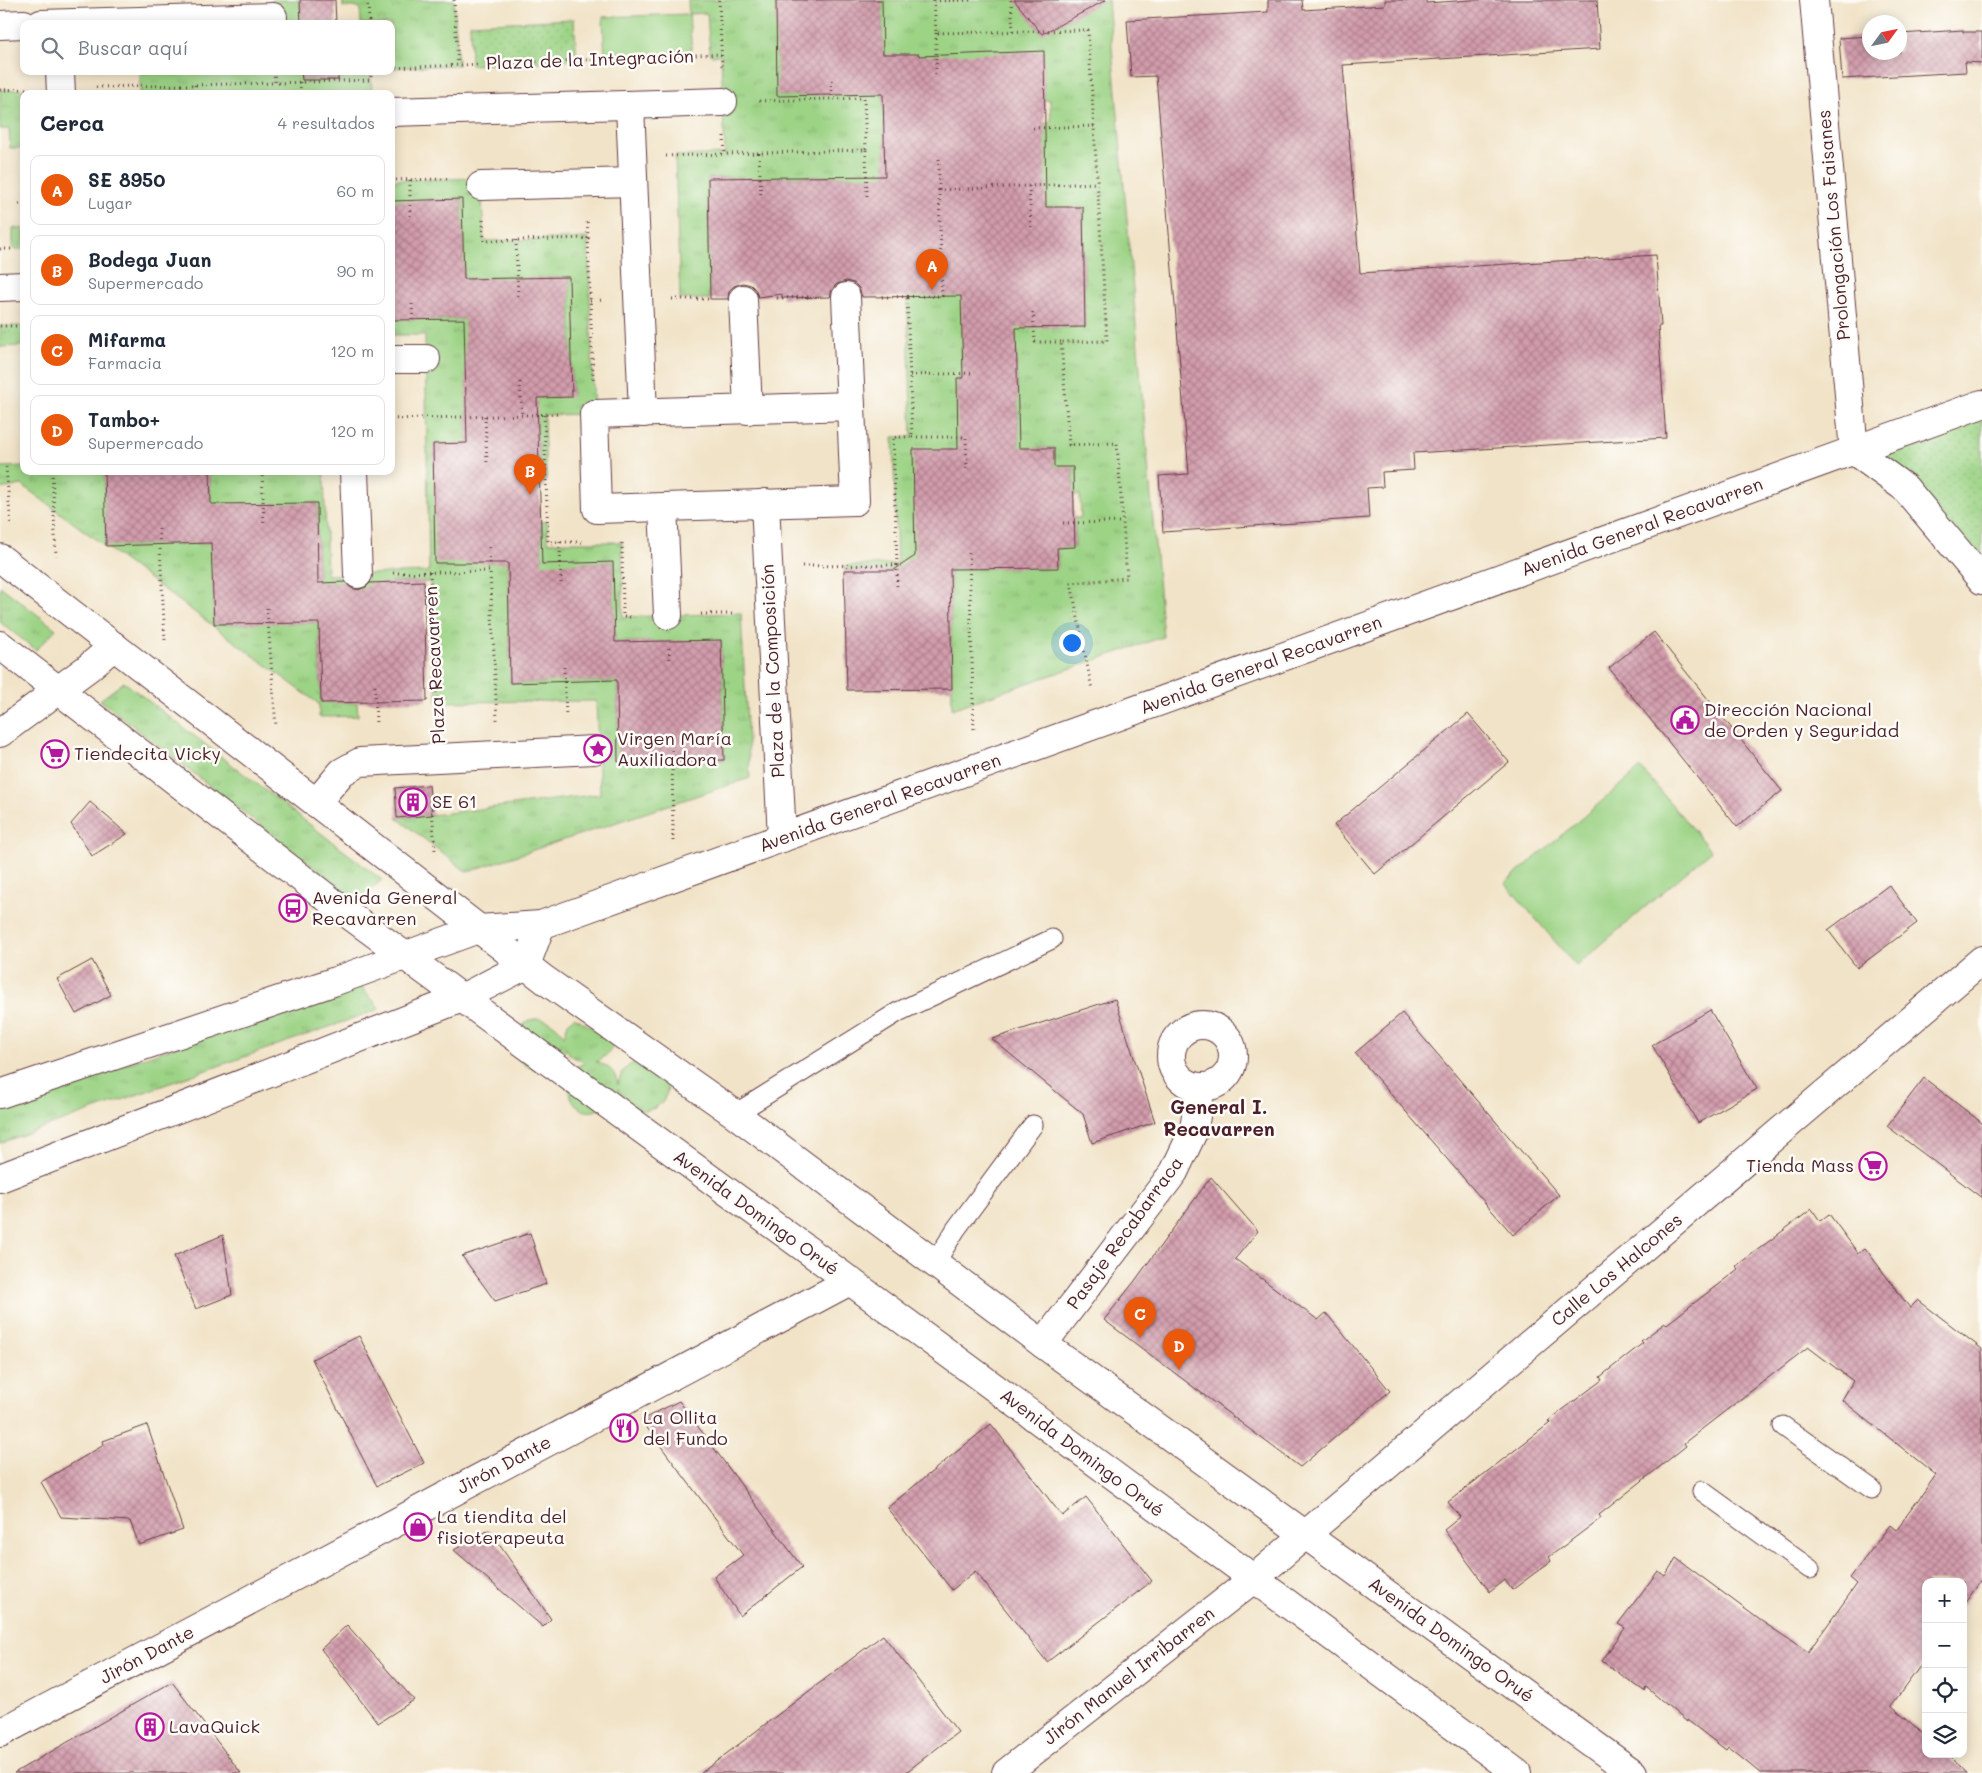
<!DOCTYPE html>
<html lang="es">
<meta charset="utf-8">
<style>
body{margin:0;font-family:Mali,sans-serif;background:#f2f2f3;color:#1f2937}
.controls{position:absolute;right:15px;bottom:15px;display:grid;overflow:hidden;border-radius:10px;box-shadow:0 2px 12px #0003}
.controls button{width:45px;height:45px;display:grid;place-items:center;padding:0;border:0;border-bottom:1px solid #e0e1e3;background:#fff;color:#1f2937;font:25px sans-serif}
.compass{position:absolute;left:1862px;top:15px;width:45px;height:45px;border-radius:50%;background:#fff;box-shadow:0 2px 12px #0003;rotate:57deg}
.you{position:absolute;left:1071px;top:642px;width:18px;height:18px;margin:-12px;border:4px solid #fff;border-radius:50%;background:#1a73e8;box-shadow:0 0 0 8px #1a73e833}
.badge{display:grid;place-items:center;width:32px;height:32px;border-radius:50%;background:#ea580c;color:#fff;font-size:16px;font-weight:700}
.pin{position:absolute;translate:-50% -41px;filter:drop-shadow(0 1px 2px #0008)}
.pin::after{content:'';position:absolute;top:26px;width:18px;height:15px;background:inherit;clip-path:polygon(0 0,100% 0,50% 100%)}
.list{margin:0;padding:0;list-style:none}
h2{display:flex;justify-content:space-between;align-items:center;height:65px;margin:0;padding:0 20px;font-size:21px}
h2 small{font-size:16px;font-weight:400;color:#747a83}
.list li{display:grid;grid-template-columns:32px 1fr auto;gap:15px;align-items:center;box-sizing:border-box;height:70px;margin:0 10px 10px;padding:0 10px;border:1px solid #e0e1e3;border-radius:10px}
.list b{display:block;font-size:19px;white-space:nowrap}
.list p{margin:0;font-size:16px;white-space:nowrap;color:#747a83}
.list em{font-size:16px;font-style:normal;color:#747a83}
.icon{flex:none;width:28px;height:28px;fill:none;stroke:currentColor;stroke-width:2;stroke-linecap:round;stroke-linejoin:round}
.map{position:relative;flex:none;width:1982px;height:1773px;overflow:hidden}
.search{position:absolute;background:#fff;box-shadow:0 2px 12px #0003;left:20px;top:20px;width:375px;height:55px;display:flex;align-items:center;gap:12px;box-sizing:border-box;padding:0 18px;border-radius:10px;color:#747a83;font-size:19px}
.panel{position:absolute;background:#fff;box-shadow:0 2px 12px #0003;left:20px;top:90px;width:375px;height:385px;border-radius:10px}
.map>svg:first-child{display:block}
</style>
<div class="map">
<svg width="1982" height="1773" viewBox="0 0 1982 1773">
<defs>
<pattern id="grass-tufts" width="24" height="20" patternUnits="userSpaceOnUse" patternTransform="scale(1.25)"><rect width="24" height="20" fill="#9cd385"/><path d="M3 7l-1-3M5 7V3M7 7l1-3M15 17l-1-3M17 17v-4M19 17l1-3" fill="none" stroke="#88b573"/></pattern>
<pattern id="park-dots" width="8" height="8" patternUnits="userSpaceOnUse" patternTransform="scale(1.25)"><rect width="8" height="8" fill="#9cd385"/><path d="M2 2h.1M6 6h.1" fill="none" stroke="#88b573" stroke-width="1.8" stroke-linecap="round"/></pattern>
<pattern id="building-cross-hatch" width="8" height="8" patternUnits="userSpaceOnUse" patternTransform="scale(1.25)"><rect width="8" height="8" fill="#d29cac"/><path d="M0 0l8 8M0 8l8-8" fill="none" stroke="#ac7f8c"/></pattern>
</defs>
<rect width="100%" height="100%" fill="#fdfcf7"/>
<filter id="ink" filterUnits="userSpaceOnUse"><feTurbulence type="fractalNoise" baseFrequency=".02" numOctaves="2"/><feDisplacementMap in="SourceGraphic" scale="10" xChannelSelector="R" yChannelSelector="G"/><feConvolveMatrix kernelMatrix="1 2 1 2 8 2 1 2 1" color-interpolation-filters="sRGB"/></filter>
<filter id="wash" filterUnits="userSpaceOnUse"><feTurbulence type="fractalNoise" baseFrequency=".0096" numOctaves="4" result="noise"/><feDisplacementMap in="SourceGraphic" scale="20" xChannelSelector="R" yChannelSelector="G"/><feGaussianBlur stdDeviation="1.12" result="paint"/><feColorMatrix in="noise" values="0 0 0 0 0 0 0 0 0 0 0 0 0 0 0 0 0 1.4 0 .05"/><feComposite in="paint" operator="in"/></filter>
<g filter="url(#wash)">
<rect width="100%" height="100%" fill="#f1e3c7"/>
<g fill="url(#grass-tufts)" stroke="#737958">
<path d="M272,0H300L301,24H273Z"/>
<path d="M343,0H454L458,65L391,68V24H361L360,7H343Z"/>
<path d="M688,0H776L778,96L813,95L812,80L849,79L850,95L883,94L886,191L850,176L780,177L744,198L743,177L708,178L710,299H680L675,156L725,154L721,55H710L707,13L689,14Z"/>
<path d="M882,0H1108L1163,637L952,709L950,553L1058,567L1057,548L1075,547V527L1063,528V518H1081L1080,495H1062V486H1074L1073,467H1054V448H1019L1015,313L1051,311L1052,328L1085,327L1083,208L980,348L962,349L963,369H974V378H957V402L964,429L916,589L879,570H844V566L897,564L893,437H912L907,296L1033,124L1051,123L1050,100H1033L955,75L883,54Z"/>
<path d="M301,71L302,80H338V71H371L372,94H140V72Z"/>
<path d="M45,89L46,94H24V148H10L9,129H0V90Z"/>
<path d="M481,178L484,241L588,238L594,414L544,415L546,481L540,480L539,442L434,444L435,523L508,562L510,683H545V667L582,666L583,682L617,681L618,761L690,745L691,761L724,760L721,641L615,642L613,562L580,563V583H542L541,522H547L548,542H622L623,617L741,613L750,778L467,872L397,818L432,815L600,794L596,701L437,702L430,582H391L356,603L355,582L318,583L317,503L211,505L210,471H324L327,575L429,572L425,335H391V320L430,304L431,320L464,319L539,398L572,396L570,277L536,278L501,298L500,278L464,279L462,199L428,200V220H393L391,180Z"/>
<path d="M13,228L24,229V249H13Z"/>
<path d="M0,326H24V346L0,347Z"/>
<path d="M24,466V471H104L106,545H141V530L177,532L178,544L212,543L214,624H249V608L285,607L286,623H319L321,702L357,703L358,716L319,717V704L22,485L0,489V467Z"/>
<path d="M0,586L56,629L36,650L0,622Z"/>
<path d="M124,682L382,880L357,901L100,700Z"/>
<path d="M359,984L380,1009L0,1143V1107Z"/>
<path d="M574,1017L614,1040C612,1051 606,1057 596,1062C609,1065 616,1073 618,1085C621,1070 629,1062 644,1060L668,1080C670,1116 629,1121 618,1089C616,1097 613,1100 606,1105C588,1119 573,1109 568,1088L578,1066L585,1063L570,1055L566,1048C562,1058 556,1066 545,1069C535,1072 518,1064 517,1053C516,1050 518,1045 518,1042C518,1038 518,1033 520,1030C530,1010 556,1020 564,1036L568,1023Z"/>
</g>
<g fill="url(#park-dots)" stroke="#737958">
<path d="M574,19L577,60L471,65L470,24Z"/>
<path d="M1982,420V580L1854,451Z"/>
</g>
<g fill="#9cd385" stroke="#737958">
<path d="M689,14L692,55L605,59L603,17Z"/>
<path d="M1641,768L1711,851L1576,966L1505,883Z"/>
</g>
<g id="blocks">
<g fill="url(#building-cross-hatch)">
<path d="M300,0H335L336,24H301Z"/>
<path d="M776,0H882L883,54H919V56L1044,51L1046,207H1083L1085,327L1016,328L1019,448H1054V467H1073L1075,547L1057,548L1058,568L950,569L952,689L847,690L844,570H894L915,556L913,449H958L957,378H963L961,296L862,297L859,288L854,283L846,281L837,284L832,289L830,297L782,298V294L758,297L756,290L751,285L743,283L734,286L729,291L728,299H710L708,178L885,176L883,94L777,96Z"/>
<path d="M1014,0H1106L1042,34Z"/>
<path d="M1268,0H1302L1303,10L1385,5V0H1426V3L1471,0H1597L1600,49L1343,65L1360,273L1656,255L1661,326H1658L1666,438L1413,453L1414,470L1382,472L1383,487L1367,488L1369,518L1163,532L1159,476L1189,474L1156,76L1131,77L1127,20L1268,12Z"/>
<path d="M1963,30V32H1982V63L1965,62L1966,72L1842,79L1839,38L1870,36V52H1900V34Z"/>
<path d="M301,71H338V80H302Z"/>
<path d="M462,199L464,279L569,277L572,397L537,398L542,564L613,562L615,642L721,640L724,760L618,762L617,680L510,683L508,563H435L433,444L467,443L464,319L391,320V201Z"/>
<path d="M104,471H210L211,504L317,503L318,583L345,582L351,588L358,590L366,587L370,583L424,581L427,701L321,703L319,623L214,624L211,543L106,546Z"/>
<path d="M1654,632L1782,791L1737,827L1609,668Z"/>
<path d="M1468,714L1509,762L1375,874L1334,825Z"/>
<path d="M429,785L432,815L397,818L395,788Z"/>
<path d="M90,802L127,834L92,856L71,824Z"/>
<path d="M1889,885L1917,923L1857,968L1828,930Z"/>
<path d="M92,960L111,995L76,1014L57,979Z"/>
<path d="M1115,999L1155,1122L1092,1143L1083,1114L992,1039Z"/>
<path d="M1710,1010L1757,1089L1698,1123L1652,1045Z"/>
<path d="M1402,1013L1559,1195L1513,1235L1355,1053Z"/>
<path d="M1924,1078L1982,1123V1198L1887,1126Z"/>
<path d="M1211,1177L1258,1231L1235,1259L1318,1320L1326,1313L1390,1391L1300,1467L1104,1320L1134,1282Z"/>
<path d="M1812,1209L1820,1221L1829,1214L1858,1253L1865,1248L1910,1308L1918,1300L1982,1349V1579L1963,1606V1582H1926V1658L1891,1706L1926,1736V1754H1946L1968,1773H1760L1728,1747L1726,1750L1687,1720V1722L1646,1687L1644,1691L1602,1661L1625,1628L1618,1624L1658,1571L1665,1576L1676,1558L1760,1620L1808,1652L1857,1584L1850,1578L1890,1525L1896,1530L1936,1475L1842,1400L1853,1381L1808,1347L1684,1443L1686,1446L1599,1515L1601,1518L1549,1557L1551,1561L1512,1590L1505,1580L1490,1592L1444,1530L1460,1517L1448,1502L1550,1423L1548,1421L1602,1380L1600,1377L1643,1343L1641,1341L1665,1323L1667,1324L1738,1269L1736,1266Z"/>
<path d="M530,1233L546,1284L495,1301L462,1256Z"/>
<path d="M223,1235L232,1295L196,1309L174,1256Z"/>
<path d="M359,1336L424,1463L377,1486L312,1359Z"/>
<path d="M679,1401L802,1567L740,1616L714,1577L743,1555L641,1420Z"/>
<path d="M991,1424L1062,1516L1086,1497L1152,1581L1047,1662L975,1571L952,1590L887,1508Z"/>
<path d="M147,1425L183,1530L139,1545L130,1521L61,1517L41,1482L104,1445L103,1441Z"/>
<path d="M489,1530L551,1619L543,1627L454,1550Z"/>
<path d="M347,1625L414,1700L378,1723L321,1649Z"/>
<path d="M883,1635L958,1732L905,1773H701Z"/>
<path d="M172,1682L241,1773H14Z"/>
</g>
</g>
</g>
<g filter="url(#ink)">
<use href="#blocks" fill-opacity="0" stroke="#633c42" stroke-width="1"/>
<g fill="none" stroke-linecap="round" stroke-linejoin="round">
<g stroke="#633c42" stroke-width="21">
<g id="service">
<path d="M735,1114L898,1012L1052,939"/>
<path d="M935,1263L956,1229L1033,1125"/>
<path d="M1783,1426L1872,1489"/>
<path d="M1702,1491L1810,1569"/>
</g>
</g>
<g stroke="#633c42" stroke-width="30">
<path id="pedestrian" d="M1854,451L1905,488L1982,580"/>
</g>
<g stroke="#633c42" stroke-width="30">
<g id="minor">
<path d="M1814,0L1854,451"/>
<path d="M41,24L273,17"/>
<path d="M0,25L24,24"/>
<path d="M60,71L61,94"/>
<path d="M630,105L643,413"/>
<path d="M391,112L723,102"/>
<path d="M481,186L633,182"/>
<path d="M0,287L24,286"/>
<path d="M846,297L851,406"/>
<path d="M743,299L748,410"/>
<path d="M391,359H426"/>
<path d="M851,406L855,501L597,509L594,414Z"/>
<path d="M354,471L358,574"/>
<path d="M765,503L782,838"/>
<path d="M663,507L668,615"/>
<path d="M0,733L88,668L114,646"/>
<path d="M316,803L342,772L360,762L594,750"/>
<path d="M478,929L541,925L566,916L1982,404"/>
<path d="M526,965L541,925"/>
<circle cx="1202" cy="1056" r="31"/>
<path d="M1043,1344L1174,1172L1194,1130L1200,1087"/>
<path d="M0,1733L850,1281"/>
<path d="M1006,1773L1252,1580L1982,960"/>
</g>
</g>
<g stroke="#633c42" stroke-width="30">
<g id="tertiary">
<path d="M0,1094L333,982L478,929"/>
<path d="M0,1178L462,998L526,965"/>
</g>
</g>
<g stroke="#633c42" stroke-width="30">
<g id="secondary">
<path d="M0,558L545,980L735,1114L1043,1344L1633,1773"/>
<path d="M0,645L344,911L462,998L850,1281L1517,1773"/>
</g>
</g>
<g stroke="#633c42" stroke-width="3" stroke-dasharray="1 4" stroke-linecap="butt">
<path d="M368,0L369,24"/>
<path d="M454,0L458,65"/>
<path d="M719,0L722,67"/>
<path d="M934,0L936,33L1088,30L1107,341L1061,342L1069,445L1117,443L1127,578L1071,583L1092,689"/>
<path d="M1011,0L1013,31"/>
<path d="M934,1L972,0"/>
<path d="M936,33V75"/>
<path d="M391,68L721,54"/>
<path d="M274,71L275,83L371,80"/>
<path d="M371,71V81"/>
<path d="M831,80L832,99"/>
<path d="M300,82V94"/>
<path d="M195,85V94"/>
<path d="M96,87L275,83"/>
<path d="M0,90L27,89"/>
<path d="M1033,128L1094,126"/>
<path d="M724,136L725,154L866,150L864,98L756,101"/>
<path d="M866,150L867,196"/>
<path d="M759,153L761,197"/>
<path d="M666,156L725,154"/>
<path d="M939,159V190"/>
<path d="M391,180L448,179"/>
<path d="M410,180V220"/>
<path d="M1029,186L1031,228"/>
<path d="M19,204H24"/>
<path d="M483,220L484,241L588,238L587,219"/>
<path d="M588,238L593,379"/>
<path d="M516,240L518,298"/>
<path d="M0,249H12"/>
<path d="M882,297L942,296L939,190L1097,183"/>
<path d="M777,298L810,297"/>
<path d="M672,299H708"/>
<path d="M590,301L603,300"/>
<path d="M412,304L413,323"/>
<path d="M1033,312L1035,342H1061"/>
<path d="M0,326H24"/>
<path d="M910,375L974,373"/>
<path d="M520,382L522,415"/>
<path d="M544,415L548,542H582"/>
<path d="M485,416L487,463"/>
<path d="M391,419L561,414"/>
<path d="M912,437H966L967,469"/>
<path d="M6,467L11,526"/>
<path d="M52,471L56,556"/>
<path d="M262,471L264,524"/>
<path d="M1063,523L1122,522"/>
<path d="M159,529L165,641"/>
<path d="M560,542L561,583"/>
<path d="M622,543L623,617H633"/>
<path d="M489,547L490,571"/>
<path d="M969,553L974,733"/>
<path d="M897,565V590"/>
<path d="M802,566L897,565L893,437H912L907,296"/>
<path d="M430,572L438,724"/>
<path d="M393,573L490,571L497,720"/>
<path d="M267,608L276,727"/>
<path d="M701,614H735"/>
<path d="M669,648L670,662"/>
<path d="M564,667L566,716"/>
<path d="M375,686L376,726"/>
<path d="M672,745L673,842"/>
<path d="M431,794L435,850"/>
</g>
<use href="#service" stroke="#fff" stroke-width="19"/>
<use href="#pedestrian" stroke="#fff" stroke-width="28"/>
<use href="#minor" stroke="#fff" stroke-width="28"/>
<use href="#tertiary" stroke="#fff" stroke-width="28"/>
<use href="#secondary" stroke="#fff" stroke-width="28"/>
</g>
</g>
<defs>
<g id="civic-ring" transform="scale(1.4375)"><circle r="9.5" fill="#fdfcf7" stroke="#b5179e" stroke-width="1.5"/><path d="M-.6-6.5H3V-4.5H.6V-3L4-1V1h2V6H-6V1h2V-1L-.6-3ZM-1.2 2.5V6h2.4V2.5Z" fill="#b5179e"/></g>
<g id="sight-ring" transform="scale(1.4375)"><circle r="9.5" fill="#fdfcf7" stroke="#b5179e" stroke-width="1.5"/><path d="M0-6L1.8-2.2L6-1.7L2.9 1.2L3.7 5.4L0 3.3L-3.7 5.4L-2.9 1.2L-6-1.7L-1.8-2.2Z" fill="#b5179e"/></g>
<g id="supermarket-ring" transform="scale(1.4375)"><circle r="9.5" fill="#fdfcf7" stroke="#b5179e" stroke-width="1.5"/><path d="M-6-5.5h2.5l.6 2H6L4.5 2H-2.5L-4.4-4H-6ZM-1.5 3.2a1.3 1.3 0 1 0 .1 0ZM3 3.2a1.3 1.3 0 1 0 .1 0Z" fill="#b5179e"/></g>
<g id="building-ring" transform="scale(1.4375)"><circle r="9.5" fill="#fdfcf7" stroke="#b5179e" stroke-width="1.5"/><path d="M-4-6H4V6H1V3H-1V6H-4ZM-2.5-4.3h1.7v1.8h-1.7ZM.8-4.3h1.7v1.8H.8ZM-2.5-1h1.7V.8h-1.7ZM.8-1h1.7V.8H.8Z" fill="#b5179e"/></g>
<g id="bus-ring" transform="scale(1.4375)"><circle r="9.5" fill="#fdfcf7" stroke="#b5179e" stroke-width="1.5"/><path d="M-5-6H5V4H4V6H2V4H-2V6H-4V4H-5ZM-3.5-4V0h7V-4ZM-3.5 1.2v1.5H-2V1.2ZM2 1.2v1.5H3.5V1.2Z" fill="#b5179e"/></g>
<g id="restaurant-ring" transform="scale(1.4375)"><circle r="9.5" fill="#fdfcf7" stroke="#b5179e" stroke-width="1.5"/><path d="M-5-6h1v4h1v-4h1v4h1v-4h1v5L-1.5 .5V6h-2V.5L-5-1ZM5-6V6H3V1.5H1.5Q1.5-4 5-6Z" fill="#b5179e"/></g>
<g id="shop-ring" transform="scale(1.4375)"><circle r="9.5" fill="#fdfcf7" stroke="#b5179e" stroke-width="1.5"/><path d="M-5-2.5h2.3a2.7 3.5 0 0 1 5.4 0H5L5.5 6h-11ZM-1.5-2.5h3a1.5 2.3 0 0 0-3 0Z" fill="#b5179e"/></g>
</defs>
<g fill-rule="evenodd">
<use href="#civic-ring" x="1685" y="720"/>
<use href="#sight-ring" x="598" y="749"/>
<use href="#supermarket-ring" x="55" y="754"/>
<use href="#building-ring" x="413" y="802"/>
<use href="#bus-ring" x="293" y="908"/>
<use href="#supermarket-ring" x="1873" y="1166"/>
<use href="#restaurant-ring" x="624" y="1428"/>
<use href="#shop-ring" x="418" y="1527"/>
<use href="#building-ring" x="150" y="1727"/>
</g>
<g text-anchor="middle" stroke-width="5" stroke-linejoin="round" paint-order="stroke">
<g font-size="18" fill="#4a1f2b" stroke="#fdfcf7">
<text transform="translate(590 60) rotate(-2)" y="6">Plaza de la Integración</text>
<text transform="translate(1834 225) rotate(-95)" y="6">Prolongación Los Faisanes</text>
<text transform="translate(1642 527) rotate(-20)" y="6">Avenida General Recavarren</text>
<text transform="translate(435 665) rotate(-93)" y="6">Plaza Recavarren</text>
<text transform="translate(1261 665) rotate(-20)" y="6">Avenida General Recavarren</text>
<text transform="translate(773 671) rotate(-93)" y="6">Plaza de la Composición</text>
<text transform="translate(880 803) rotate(-20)" y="6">Avenida General Recavarren</text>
<text transform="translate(756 1213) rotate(36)" y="6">Avenida Domingo Orué</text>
<text transform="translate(1125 1233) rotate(-54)" y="6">Pasaje Recabarraca</text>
<text transform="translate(1617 1270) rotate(-40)" y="6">Calle Los Halcones</text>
<text transform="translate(1082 1453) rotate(37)" y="6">Avenida Domingo Orué</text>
<text transform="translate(504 1465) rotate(-28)" y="6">Jirón Dante</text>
<text transform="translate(1451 1640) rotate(36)" y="6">Avenida Domingo Orué</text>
<text transform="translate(147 1655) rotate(-28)" y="6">Jirón Dante</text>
<text transform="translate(1129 1676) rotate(-38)" y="6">Jirón Manuel Irribarren</text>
</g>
<g font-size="18" fill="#4a1f2b" stroke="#fdfcf7" text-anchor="start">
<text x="1704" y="716">Dirección Nacional<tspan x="1704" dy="21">de Orden y Seguridad</tspan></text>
<text x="617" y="745">Virgen María<tspan x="617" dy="21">Auxiliadora</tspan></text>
<text x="74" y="760">Tiendecita Vicky</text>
<text x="432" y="808">SE 61</text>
<text x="312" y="904">Avenida General<tspan x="312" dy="21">Recavarren</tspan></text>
<text x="1854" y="1172" text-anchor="end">Tienda Mass</text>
<text x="643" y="1424">La Ollita<tspan x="643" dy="21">del Fundo</tspan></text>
<text x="437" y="1523">La tiendita del<tspan x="437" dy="21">fisioterapeuta</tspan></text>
<text x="169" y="1733">LavaQuick</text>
</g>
<g font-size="19" font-weight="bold" fill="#4a1f2b" stroke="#fdfcf7">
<text x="1219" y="1114">General I.<tspan x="1219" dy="22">Recavarren</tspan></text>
</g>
</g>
</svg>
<div class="controls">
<button>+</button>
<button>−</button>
<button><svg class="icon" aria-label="locate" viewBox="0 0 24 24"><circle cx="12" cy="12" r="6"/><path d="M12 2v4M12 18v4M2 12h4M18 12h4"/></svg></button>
<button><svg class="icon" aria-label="layers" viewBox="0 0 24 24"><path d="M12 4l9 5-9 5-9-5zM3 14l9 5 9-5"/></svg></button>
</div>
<svg class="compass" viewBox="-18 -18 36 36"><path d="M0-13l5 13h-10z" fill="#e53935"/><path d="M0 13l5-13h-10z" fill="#747a83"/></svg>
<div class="you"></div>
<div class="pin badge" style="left:932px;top:290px">A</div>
<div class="pin badge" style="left:530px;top:495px">B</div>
<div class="pin badge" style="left:1140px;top:1338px">C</div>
<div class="pin badge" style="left:1179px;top:1370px">D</div>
<div class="search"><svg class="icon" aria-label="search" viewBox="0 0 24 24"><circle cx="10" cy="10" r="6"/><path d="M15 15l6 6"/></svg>Buscar aquí</div>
<section class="panel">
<h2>Cerca<small>4 resultados</small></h2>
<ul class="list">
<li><span class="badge">A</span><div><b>SE 8950</b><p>Lugar</p></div><em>60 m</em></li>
<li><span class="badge">B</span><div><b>Bodega Juan</b><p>Supermercado</p></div><em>90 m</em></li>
<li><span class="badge">C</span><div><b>Mifarma</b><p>Farmacia</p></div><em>120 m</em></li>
<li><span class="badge">D</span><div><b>Tambo+</b><p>Supermercado</p></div><em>120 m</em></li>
</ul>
</section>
</div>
